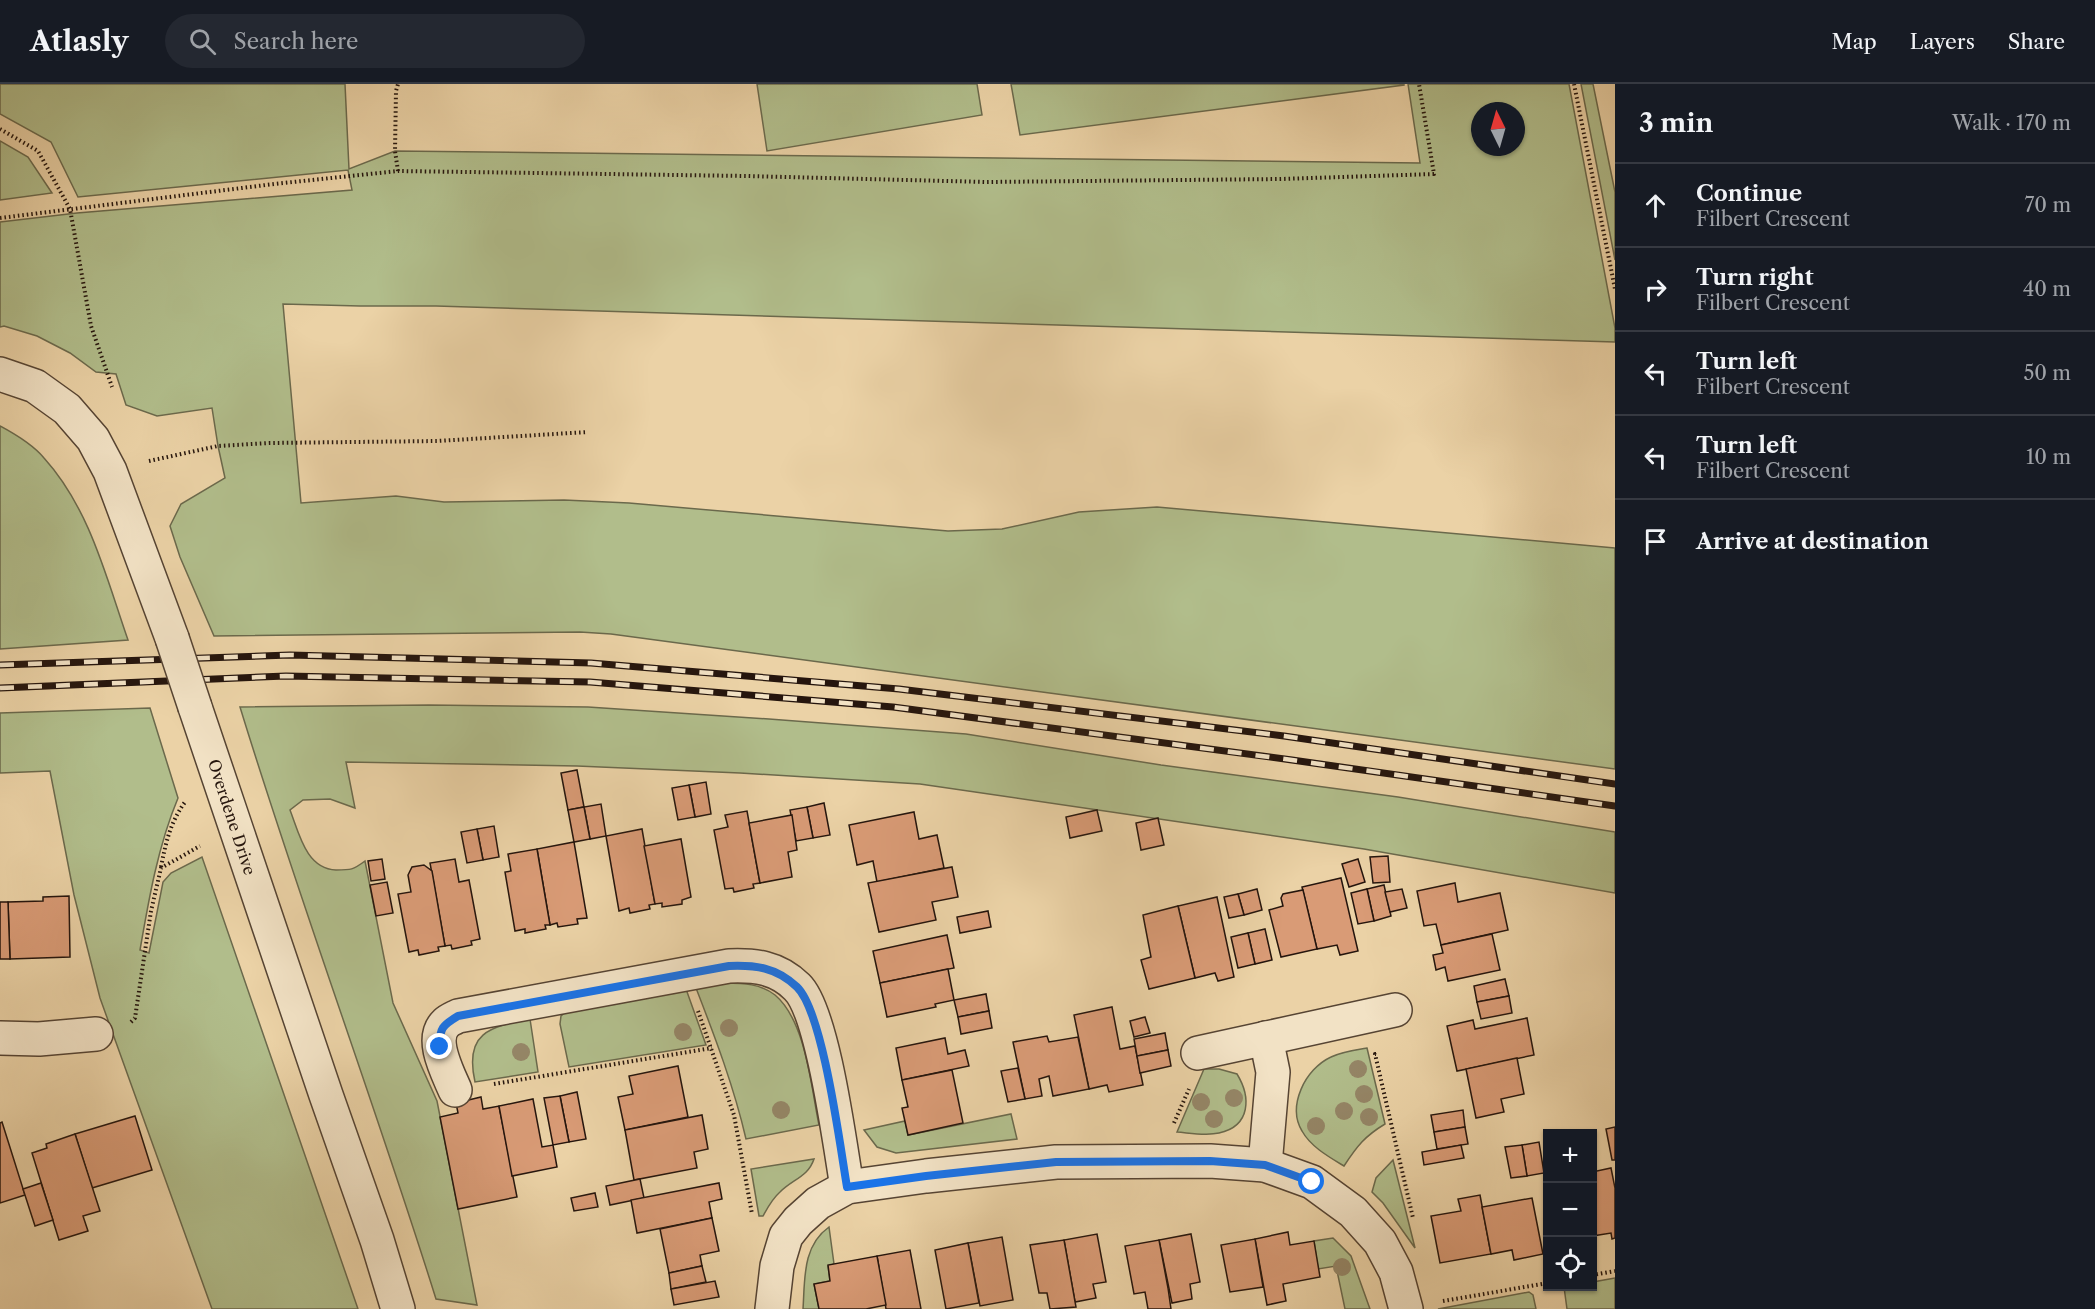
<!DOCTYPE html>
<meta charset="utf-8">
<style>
body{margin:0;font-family:"Libre Caslon Text",serif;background:#242831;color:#f1f3f6}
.controls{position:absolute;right:18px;bottom:18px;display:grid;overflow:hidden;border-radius:0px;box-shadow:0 2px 4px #0004}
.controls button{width:54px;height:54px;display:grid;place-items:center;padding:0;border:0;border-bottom:2px solid #363941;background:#171b24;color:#f1f3f6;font:30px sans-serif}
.compass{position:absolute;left:1471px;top:18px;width:54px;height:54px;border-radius:50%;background:#171b24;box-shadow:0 2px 4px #0004;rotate:355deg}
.stop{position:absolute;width:18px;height:18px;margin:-14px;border:4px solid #1a73e8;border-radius:50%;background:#fff}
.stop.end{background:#1a73e8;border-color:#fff;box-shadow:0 2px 6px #0008}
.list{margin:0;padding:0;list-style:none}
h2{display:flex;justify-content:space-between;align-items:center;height:78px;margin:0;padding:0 24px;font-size:26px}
h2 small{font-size:20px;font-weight:400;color:#9ea1a6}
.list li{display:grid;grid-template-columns:39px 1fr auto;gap:18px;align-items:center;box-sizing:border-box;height:84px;padding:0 24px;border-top:2px solid #363941}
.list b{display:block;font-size:22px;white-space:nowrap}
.list p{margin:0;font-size:20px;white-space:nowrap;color:#9ea1a6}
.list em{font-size:20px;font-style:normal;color:#9ea1a6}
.icon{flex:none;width:33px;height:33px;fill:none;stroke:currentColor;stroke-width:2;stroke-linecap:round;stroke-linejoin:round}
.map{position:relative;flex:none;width:1615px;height:1225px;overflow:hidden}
header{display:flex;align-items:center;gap:36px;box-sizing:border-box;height:84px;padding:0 30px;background:#171b24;border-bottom:2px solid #363941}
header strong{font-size:28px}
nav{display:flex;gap:33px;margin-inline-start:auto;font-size:21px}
.search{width:420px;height:54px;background:#242831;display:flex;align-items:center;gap:15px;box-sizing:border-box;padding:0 21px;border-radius:33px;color:#9ea1a6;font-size:22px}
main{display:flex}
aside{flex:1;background:#171b24}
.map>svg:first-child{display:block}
</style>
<header>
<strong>Atlasly</strong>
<div class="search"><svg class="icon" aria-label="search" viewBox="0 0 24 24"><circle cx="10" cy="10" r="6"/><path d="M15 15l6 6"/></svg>Search here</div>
<nav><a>Map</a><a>Layers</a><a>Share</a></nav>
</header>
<main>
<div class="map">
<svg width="1615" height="1225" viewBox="0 0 1615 1225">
<rect width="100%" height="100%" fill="#ebd2a6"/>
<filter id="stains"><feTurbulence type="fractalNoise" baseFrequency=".00333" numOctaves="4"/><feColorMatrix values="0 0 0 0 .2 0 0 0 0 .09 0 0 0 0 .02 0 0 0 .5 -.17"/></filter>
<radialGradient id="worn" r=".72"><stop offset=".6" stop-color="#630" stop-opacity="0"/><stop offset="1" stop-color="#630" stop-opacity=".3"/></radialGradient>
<g fill="#b1bd8b" stroke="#6b694c" stroke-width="1.5" fill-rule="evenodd">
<path d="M0,0H345L349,85L395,67L1420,79L1408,0H1569L1615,244V258L436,222H360L283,220L301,419L396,412L444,418L564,416L629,419L948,447L1002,445L1079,428L1157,423L1615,464V685L611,550L580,548L214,552L180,473L170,442L181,420L225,394L218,362L212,324L157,332L126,321L116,290L96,288L70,269L37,252L4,242L0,243V138L77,129L352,106L348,86L78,113L51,58L0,30ZM1480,27H1516V63H1480Z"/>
<path d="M757,0H977L982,31L767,67Z"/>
<path d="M1011,0H1404V1L1020,51Z"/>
<path d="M1581,0H1593L1615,108V176Z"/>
<path d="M0,57L28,73L52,109L0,116Z"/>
<path d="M0,342C15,350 33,361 44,374C90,425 106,493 128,556L0,565Z"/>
<path d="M429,621L588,623L769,635L966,650L1161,681L1398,713L1615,748V809L1364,765L920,700L740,689L577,682L346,678L355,724L330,715L303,716L290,726C299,749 306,785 336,786C351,786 353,786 365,777L393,919L437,1017L477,1221L436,1215C374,1017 301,822 240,623Z"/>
<path d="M150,624L178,714C158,762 149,814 140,866L149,869L163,798L171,789L202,773L358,1225H212L100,914L74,811L50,687L0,689V629Z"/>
<path d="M726,899C743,899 761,900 775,911C806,937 811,1003 819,1041L746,1055C734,1003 715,953 696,904Z"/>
<path d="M686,905L706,961L569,983L560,940L561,932L568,926Z"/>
<path d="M530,935L538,988L475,998C464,949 489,943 530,935Z"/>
<path d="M1367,964L1385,1040C1365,1052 1357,1062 1344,1082C1329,1073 1311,1063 1302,1047C1287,1022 1305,985 1331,973C1341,968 1355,966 1367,964Z"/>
<path d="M1204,985H1219L1237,990C1251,1013 1251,1042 1219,1049C1206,1052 1190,1049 1177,1048Z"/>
<path d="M1011,1030L1017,1055L896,1069L877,1063L864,1046L905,1037L908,1051Z"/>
<path d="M814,1075C808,1093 793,1095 780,1108C772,1115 768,1123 763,1132H759L751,1085Z"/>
<path d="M1393,1076L1415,1164L1383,1119L1372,1108L1376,1094Z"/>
<path d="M829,1143L834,1180L828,1182L830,1197L814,1200L819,1225H803C805,1196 802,1162 829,1143Z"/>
<path d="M1333,1154L1351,1172L1370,1225H1345L1336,1182L1318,1185L1314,1157Z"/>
<path d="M1615,1194V1225H1567L1564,1203L1592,1202L1593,1198Z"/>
<path d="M1529,1208L1533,1211L1536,1225H1438Z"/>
</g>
<g fill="#d99b76" stroke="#25150d" stroke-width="1.5">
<path d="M577,686L584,723L568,726L561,689Z"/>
<path d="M706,698L711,730L695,733L689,701Z"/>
<path d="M689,701L695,733L678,736L672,704Z"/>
<path d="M824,719L830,751L813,754L807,723Z"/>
<path d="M601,720L606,752L590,755L584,723Z"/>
<path d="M584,723L590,755L574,758L568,726Z"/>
<path d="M807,723L813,754L796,757L790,726Z"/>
<path d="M1097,726L1102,747L1070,754L1066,733Z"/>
<path d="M747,727L760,799L753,800L754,804L734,808L733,804L725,805L714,746L728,743L725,731Z"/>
<path d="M914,728L919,755L937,751L944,784L877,798L873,777L857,781L849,741Z"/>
<path d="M792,731L797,766L788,768L792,793L760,799L749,739Z"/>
<path d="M1158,734L1164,761L1141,766L1136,739Z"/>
<path d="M494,742L499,773L483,776L477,745Z"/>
<path d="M477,745L483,776L467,779L461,748Z"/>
<path d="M642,745L655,820L649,821L650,825L630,829L629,824L619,827L606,752Z"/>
<path d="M681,755L691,813L682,816V820L662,823V819L655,820L644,762Z"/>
<path d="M574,758L587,834L577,835L578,840L558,843L557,839L550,841L537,765Z"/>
<path d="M537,765L550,841H545L546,845L525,849V845L515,847L505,788L511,787L508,770Z"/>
<path d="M1388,772L1390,798L1373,799L1370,773Z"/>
<path d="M382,775L385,795L371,797L368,777Z"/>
<path d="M455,775L459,798L469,796L480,855L471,857L472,861L452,865L451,861L445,862L430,779Z"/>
<path d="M1358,775L1365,798L1349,803L1342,780Z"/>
<path d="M424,781L432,787L445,862L438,863L439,867L419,871L418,866L409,868L398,810L411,808L408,791L412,783Z"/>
<path d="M952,783L958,813L932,818L936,836L879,848L868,799Z"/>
<path d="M1341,794L1358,867L1340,871L1337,861L1317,865L1302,803Z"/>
<path d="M387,798L393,829L376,832L370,801Z"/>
<path d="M1455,799L1458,818L1500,809L1508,846L1441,861L1436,840L1424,842L1417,807Z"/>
<path d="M1384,801L1391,832L1374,837L1367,805Z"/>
<path d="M1257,805L1262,826L1244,831L1238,810Z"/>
<path d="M1367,805L1374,837L1358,840L1351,809Z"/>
<path d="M1402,805L1407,824L1390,828L1385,808Z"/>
<path d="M1303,806L1317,865L1281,873L1269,826L1283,822L1281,814L1283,810Z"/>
<path d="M1238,810L1244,831L1229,834L1224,813Z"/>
<path d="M69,812L70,873L10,875L8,818L43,817V813Z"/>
<path d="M1217,813L1234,893L1218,897L1215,889L1195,894L1178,822Z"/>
<path d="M0,818H8L10,875H0Z"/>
<path d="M1178,822L1195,894L1149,905L1141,876L1151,873L1143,831Z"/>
<path d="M988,827L991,843L960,849L957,833Z"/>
<path d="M1265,845L1272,876L1255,880L1248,849Z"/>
<path d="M1248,849L1255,880L1238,884L1231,853Z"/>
<path d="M1492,850L1500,886L1448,897L1445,883L1436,886L1433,871L1443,869L1441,861Z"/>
<path d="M947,851L954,884L880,899L873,867Z"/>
<path d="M948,885L954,916L935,920L936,923L887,933L880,899Z"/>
<path d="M1505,895L1509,912L1477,918L1474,902Z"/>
<path d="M986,910L989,927L958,933L954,916Z"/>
<path d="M1509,912L1512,929L1481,935L1477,918Z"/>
<path d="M1112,923L1120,965L1135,962L1143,1001L1109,1008L1107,1001L1089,1005L1074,931Z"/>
<path d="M989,927L992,944L961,950L958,933Z"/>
<path d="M1145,933L1150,949L1134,953L1130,937Z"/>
<path d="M1527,934L1534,971L1457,987L1447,942L1473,936L1475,945Z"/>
<path d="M1165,949L1168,966L1137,972L1134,955Z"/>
<path d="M1047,952L1049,958L1078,953L1089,1005L1053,1012L1049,992L1039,995L1042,1012L1025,1015L1013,958Z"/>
<path d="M945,954L948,970L965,966L969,982L902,996L896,964Z"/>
<path d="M1168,966L1171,982L1140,989L1137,972Z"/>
<path d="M1517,974L1524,1010L1501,1015L1504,1028L1476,1034L1466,985Z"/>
<path d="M678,982L688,1033L625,1046L618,1013L633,1010L629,992Z"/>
<path d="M1018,984L1025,1015L1008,1018L1001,987Z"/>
<path d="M952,986L963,1039L908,1051L902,1024L908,1023L902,996Z"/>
<path d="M577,1008L586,1055L569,1058L560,1012Z"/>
<path d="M560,1012L569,1058L553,1061L544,1014Z"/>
<path d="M481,1013L483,1025L499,1022L517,1113L458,1125L440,1033L458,1029L456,1019Z"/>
<path d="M533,1015L542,1063L553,1061L557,1083L512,1092L499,1022Z"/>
<path d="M1463,1026L1465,1043L1434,1048L1431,1031Z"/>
<path d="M702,1031L708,1065L694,1068L697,1084L634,1096L625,1046Z"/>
<path d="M135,1032L152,1086L92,1104L75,1050Z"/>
<path d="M2,1038L25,1111L0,1119V1039Z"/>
<path d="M1465,1043L1468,1060L1437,1065L1434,1048Z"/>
<path d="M1615,1043V1076H1612L1606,1045Z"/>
<path d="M75,1050L100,1127L83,1132L88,1147L59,1156L32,1069L47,1064L46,1060Z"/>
<path d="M1539,1058L1544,1089L1527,1092L1522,1061Z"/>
<path d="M1461,1061L1464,1074L1424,1081L1422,1068Z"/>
<path d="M1522,1061L1527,1092L1511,1094L1505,1063Z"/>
<path d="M1611,1084L1615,1104V1154L1612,1155L1611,1149L1592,1152V1088Z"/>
<path d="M640,1095L644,1114L610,1121L606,1102Z"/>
<path d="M41,1099L53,1136L35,1142L23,1105Z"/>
<path d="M719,1099L722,1115L709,1118L712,1134L637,1149L631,1116Z"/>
<path d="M595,1109L598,1123L574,1127L571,1114Z"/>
<path d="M1480,1111L1491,1170L1440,1179L1431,1132L1461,1127L1458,1115Z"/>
<path d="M1532,1114L1543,1170L1514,1176L1512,1166L1491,1170L1482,1123Z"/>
<path d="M712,1134L719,1167L700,1171L702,1182L669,1189L660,1145Z"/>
<path d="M1288,1148L1290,1161L1314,1157L1320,1193L1283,1200L1286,1217L1267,1221L1255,1155Z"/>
<path d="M1097,1150L1106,1198L1093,1200L1096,1214L1075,1218L1064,1156Z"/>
<path d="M1191,1150L1200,1198L1190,1200L1192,1215L1172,1219L1159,1156Z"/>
<path d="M1002,1153L1013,1216L980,1222L968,1159Z"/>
<path d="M1255,1155L1263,1203L1230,1208L1221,1161Z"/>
<path d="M1064,1156L1076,1223L1050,1225L1047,1209H1039L1030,1161Z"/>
<path d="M1159,1156L1168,1204L1171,1225H1148L1145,1208L1134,1210L1125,1162Z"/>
<path d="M968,1159L979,1219L946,1225L935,1166Z"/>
<path d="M910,1166L921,1225H886L877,1172Z"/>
<path d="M877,1172L886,1221L866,1225H819L814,1200L830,1197L828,1181Z"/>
<path d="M702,1182L706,1198L671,1205L669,1189Z"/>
<path d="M715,1197L719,1213L674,1221L671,1205Z"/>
</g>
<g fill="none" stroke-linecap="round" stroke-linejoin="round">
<g stroke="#564433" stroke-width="36">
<g id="minor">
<path d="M0,954L39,955L96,950"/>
<path d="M1198,969L1395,926"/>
<path d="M455,1006C448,989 429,955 446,939C449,936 454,934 458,932L729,882C755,881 777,883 797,903C823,928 840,1062 847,1103"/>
<path d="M1265,1081L1273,988L1266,954"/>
<path d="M772,1225L777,1182L786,1152L798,1137L818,1119L847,1103L926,1092L1056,1078L1210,1077L1265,1081L1312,1098L1353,1128L1380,1158L1396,1188L1406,1225"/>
</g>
</g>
<g stroke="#564433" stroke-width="36">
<g id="tertiary">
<path d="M0,290L35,302L67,325L93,355L110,387L172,554"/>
<path d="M195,623L326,1011L377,1156L398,1225"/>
</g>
</g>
<g stroke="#25150d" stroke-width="4" stroke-dasharray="1.5 3" stroke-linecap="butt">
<path d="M1574,0L1615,205"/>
<path d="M0,45L38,67L70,125L91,242L112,303"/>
<path d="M398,87L395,67L396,7L398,0"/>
<path d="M0,134L274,100L398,87L746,92L987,98L1281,95L1434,90L1419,0"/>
<path d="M149,377L218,362L270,359L437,357L588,348"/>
<path d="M161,783C166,758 170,739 185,718"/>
<path d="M698,927L734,1031L752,1130"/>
<path d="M131,938L135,934L151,827L161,784L200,762"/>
<path d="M1376,970H1375L1413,1134"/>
<path d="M494,1000L712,964"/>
<path d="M1174,1039L1189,1005"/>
<path d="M1592,1191L1615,1187"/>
<path d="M1443,1217L1548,1199"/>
</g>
<use href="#minor" stroke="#f2e2c5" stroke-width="33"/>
<use href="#tertiary" stroke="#f2e2c5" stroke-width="33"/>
<g stroke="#25150d" stroke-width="7">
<g id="rail">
<path d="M0,581L290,571L591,579L899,605L1284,652L1615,700"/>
<path d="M0,604L286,592L590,598L893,623L1292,676L1615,722"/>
</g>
</g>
<use href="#rail" stroke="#f2e2c5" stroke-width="4.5" stroke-dasharray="14" stroke-linecap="butt"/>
<g stroke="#564433" stroke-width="36" stroke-linecap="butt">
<path id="tertiary-bridge" d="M172,554L195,623"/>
</g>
<use href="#tertiary-bridge" stroke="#f2e2c5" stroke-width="33"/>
</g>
<g fill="#958667">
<circle cx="729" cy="944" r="9"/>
<circle cx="683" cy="948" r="9"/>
<circle cx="521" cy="968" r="9"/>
<circle cx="1358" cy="985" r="9"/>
<circle cx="1364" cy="1010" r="9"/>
<circle cx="1234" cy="1014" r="9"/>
<circle cx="1201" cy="1018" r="9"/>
<circle cx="781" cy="1026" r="9"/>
<circle cx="1344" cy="1027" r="9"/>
<circle cx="1369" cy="1033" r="9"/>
<circle cx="1214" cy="1035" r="9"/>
<circle cx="1316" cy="1042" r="9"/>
<circle cx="1342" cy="1183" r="9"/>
</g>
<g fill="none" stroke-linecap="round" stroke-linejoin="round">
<path stroke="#1a73e8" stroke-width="8" d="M440,963C439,944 443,941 458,932L729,882C755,881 776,883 797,903C823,928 840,1062 847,1103L926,1092L1056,1078L1210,1077L1265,1081L1312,1098"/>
</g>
<g text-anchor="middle" stroke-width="6" stroke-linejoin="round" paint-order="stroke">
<g font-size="16" fill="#25150d" stroke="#f2e2c5">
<text transform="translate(232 733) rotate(72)" y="6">Overdene Drive</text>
</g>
</g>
<rect width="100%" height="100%" filter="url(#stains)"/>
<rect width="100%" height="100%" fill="url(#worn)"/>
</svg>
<div class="controls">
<button>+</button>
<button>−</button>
<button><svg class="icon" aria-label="locate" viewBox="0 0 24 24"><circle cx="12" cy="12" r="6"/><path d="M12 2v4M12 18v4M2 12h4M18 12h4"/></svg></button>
</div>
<svg class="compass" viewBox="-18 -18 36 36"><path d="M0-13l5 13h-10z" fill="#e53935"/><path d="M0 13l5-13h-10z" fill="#9ea1a6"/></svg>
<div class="stop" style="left:1312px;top:1098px"></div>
<div class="stop end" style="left:440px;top:963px"></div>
</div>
<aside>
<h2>3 min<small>Walk · 170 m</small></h2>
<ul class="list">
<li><svg class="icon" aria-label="ahead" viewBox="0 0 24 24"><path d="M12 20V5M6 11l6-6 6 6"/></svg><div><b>Continue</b><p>Filbert Crescent</p></div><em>70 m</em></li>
<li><svg class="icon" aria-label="right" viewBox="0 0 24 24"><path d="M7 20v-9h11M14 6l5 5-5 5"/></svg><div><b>Turn right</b><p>Filbert Crescent</p></div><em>40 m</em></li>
<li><svg class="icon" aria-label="left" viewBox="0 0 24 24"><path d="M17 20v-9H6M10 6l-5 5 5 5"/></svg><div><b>Turn left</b><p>Filbert Crescent</p></div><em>50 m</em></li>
<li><svg class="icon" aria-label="left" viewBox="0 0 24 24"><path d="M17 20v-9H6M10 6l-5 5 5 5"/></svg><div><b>Turn left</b><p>Filbert Crescent</p></div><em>10 m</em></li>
<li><svg class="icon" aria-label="arrive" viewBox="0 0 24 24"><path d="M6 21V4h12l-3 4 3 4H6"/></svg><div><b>Arrive at destination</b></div></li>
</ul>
</aside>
</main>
